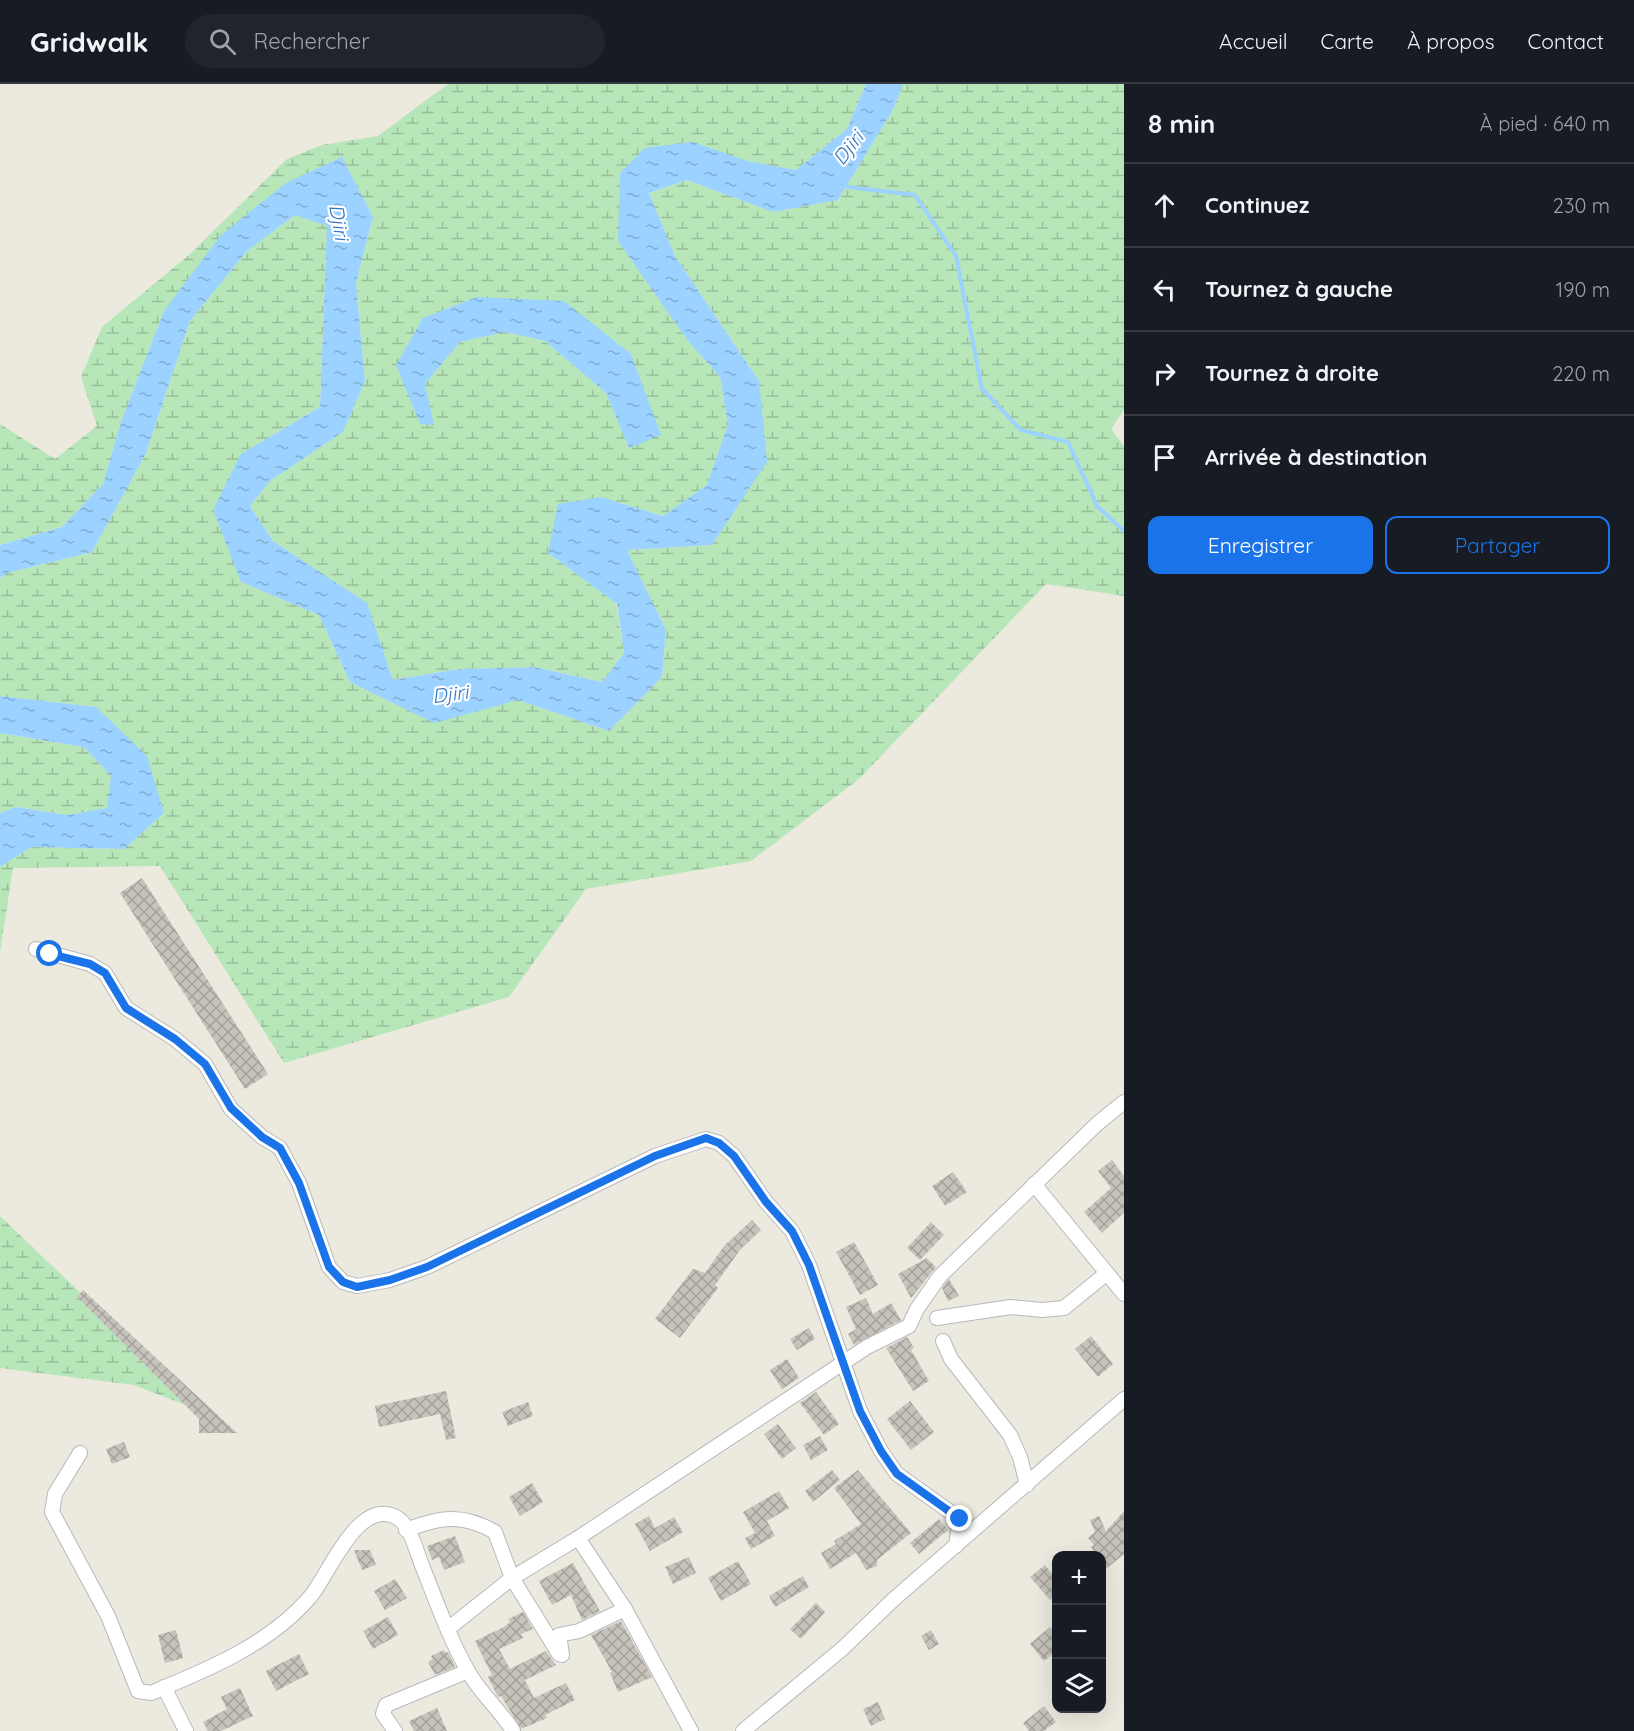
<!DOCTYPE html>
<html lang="fr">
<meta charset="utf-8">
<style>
body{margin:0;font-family:Quicksand,sans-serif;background:#20242c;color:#f1f3f6}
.controls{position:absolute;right:18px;bottom:18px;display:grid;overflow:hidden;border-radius:12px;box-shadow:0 6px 24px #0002}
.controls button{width:54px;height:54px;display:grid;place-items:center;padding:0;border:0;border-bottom:2px solid #363941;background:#171b24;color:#f1f3f6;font:30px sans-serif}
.stop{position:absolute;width:18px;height:18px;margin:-14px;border:4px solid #1a73e8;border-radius:50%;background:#fff}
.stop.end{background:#1a73e8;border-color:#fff;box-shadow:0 2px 6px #0008}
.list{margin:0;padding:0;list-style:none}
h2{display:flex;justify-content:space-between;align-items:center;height:78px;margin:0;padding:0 24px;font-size:26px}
h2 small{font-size:20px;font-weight:400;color:#9ea1a6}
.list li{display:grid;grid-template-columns:39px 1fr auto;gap:18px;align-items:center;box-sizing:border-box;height:84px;padding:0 24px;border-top:2px solid #363941}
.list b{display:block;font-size:22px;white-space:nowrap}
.list em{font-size:20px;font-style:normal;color:#9ea1a6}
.actions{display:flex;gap:12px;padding:18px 24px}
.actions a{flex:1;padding:14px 0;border:2px solid #1a73e8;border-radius:12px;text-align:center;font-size:21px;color:#1a73e8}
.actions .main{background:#1a73e8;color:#fff}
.icon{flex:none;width:33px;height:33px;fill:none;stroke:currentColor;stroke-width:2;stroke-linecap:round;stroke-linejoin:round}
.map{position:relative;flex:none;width:1124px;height:1647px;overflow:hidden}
header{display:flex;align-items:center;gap:36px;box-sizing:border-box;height:84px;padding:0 30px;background:#171b24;border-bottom:2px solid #363941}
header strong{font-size:28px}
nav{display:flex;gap:33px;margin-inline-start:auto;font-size:21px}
.search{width:420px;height:54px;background:#20242c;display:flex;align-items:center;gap:15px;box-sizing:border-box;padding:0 21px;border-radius:33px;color:#9ea1a6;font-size:22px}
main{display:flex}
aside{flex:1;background:#171b24}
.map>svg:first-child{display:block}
</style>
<header>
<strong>Gridwalk</strong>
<div class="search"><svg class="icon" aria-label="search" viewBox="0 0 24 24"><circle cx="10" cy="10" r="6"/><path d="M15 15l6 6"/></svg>Rechercher</div>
<nav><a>Accueil</a><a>Carte</a><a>À propos</a><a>Contact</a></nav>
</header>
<main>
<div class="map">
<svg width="1124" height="1647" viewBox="0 0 1124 1647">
<defs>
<pattern id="wetland-marsh" width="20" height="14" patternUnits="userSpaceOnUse" patternTransform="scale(1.5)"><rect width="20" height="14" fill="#b7e7b8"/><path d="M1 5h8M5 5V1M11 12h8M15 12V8" fill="none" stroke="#98be99"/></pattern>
<pattern id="water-ripples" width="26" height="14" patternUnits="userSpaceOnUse" patternTransform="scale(1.5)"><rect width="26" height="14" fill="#9bd2ff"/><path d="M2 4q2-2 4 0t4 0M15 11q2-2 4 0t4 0" fill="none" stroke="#81add2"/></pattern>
<pattern id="building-cross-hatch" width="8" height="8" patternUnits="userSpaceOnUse" patternTransform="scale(1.5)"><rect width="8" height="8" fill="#c7c3bb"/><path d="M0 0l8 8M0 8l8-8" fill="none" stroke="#a4a19b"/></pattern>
</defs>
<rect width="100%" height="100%" fill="#ece9de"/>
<g fill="url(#wetland-marsh)" fill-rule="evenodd">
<path d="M448,0H866L847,45L796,86L747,77L620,89L688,257L720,293L728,340L707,401L663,432L601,413L548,469L616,519L624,569L602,598L534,583L459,585L393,596L366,519L273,457L250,422L270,397L343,348L365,297L356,199L373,133L342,73L164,227L121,338L103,400L62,443L0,461V340L55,375L97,342L81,293L102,243L189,171L287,75L322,61L378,52ZM477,213L631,270L629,364L606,309L545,257L505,248L460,258L425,300Z"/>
<path d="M903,0H1124V326L1111,345L1124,362V512L1046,500L859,695L751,777L586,805L509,913L284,979L160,782L13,784L0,868V783L31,763L124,765L164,729L96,623L0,612V494L7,489L92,468L146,369L190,237L247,167L295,131L327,142L320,323L241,370V498L319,531L350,598L434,638L518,616L609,647L662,593L666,546L627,466L712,461L759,297L675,172L649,109L687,96L773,128L838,116L894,24Z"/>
<path d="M0,649L84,663L111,692L108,724L67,731L17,723L0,729Z"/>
<path d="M0,1132L206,1329L134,1301L0,1284Z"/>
</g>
<g fill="url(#water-ripples)">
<path d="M866,0H903L894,24L838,116L773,128L687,96L649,109L675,172L759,297L767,378L712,461L627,466L666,546L662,593L609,647L518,616L434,639L350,598L319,531L241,498L213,426L241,370L320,323L327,142L295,131L247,167L190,237L146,369L92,468L7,489L0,494V461L62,443L103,400L121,338L164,227L221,151L286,99L342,73L373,133L356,199L365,297L343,348L270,397L250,422L273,457L367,519L393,596L459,585L534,583L602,598L624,569L617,520L548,469L558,420L601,413L663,432L707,401L728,340L720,293L688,257L618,157L620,89L645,64L693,58L747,77L796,86L847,45Z"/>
<path d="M477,213L564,217L631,270L661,351L629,364L606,309L545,257L505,248L460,258L425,300L434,341L420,340L396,281L423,234Z"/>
<path d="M0,612L96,623L147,672L164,729L124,765L31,763L0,783V729L16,723L67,731L107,724L111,692L84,663L0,649Z"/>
</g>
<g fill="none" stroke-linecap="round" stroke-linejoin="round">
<path stroke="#9bd2ff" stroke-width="4" d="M844,99L848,103L915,111L956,172L982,305L1021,346L1068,358L1097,422L1124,447"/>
</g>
<g fill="url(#building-cross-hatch)">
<path d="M142,794L268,990L245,1005L120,809Z"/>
<path d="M1112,1076L1124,1092V1129L1102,1149L1084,1128L1111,1104L1098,1087Z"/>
<path d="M953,1088L967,1108L945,1122L932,1102Z"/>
<path d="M752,1136L761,1146L740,1166L715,1201L718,1204L680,1254L655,1235L693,1185L705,1189L724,1162Z"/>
<path d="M931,1138L944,1151L920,1176L907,1164Z"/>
<path d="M854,1158L878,1201L860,1211L836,1168Z"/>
<path d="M927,1174L936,1183L911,1214L898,1190Z"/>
<path d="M949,1195L959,1212L948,1217L942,1204Z"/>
<path d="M83,1206L237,1349H199V1335L77,1213Z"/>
<path d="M866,1214L873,1230L891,1219L901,1236L854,1261L848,1250L856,1245L846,1223Z"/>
<path d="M809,1244L815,1255L797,1266L790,1255Z"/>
<path d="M1091,1252L1113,1280L1098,1293L1075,1265Z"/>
<path d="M907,1253L914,1264L911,1266L929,1297L913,1307L886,1264Z"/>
<path d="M787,1275L799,1294L782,1305L770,1286Z"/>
<path d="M446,1307L456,1354L446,1356L440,1330L379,1343L375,1322Z"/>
<path d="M816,1308L839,1340L824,1351L800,1319Z"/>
<path d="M910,1317L934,1348L911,1366L887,1335Z"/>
<path d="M528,1318L533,1332L508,1342L502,1328Z"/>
<path d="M778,1340L796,1364L782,1375L764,1350Z"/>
<path d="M820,1352L828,1366L811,1376L803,1361Z"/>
<path d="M124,1358L130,1373L112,1380L106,1365Z"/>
<path d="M832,1386L840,1396L813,1418L805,1407Z"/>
<path d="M858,1386L911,1449L877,1476V1482L866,1486L856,1469L830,1485L821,1469L836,1460L834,1457L861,1440L834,1404Z"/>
<path d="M532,1399L543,1418L520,1432L509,1413Z"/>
<path d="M779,1407L789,1424L767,1437L775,1452L751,1465L745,1454L755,1449L743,1428Z"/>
<path d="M1124,1427V1470L1106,1485L1101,1479V1472H1098L1091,1463L1094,1461L1088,1454L1095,1448L1090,1436L1099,1432L1106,1447Z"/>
<path d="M649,1432L655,1444L674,1433L683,1448L650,1467L635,1440Z"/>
<path d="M939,1435L948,1446L919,1470L910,1459Z"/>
<path d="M455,1452L465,1478L444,1486L439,1473L432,1476L427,1462Z"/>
<path d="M354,1466H370L376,1481L362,1486Z"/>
<path d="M689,1473L696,1489L673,1500L665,1483Z"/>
<path d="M738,1477L751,1500L721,1517L708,1494Z"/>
<path d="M573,1479L600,1527L582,1536L571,1511L552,1521L539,1497Z"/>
<path d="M1045,1481L1056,1495V1511L1050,1516L1030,1493Z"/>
<path d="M803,1492L809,1503L775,1523L769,1512Z"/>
<path d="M395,1495L407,1514L385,1526L374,1507Z"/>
<path d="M816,1519L825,1528L801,1555L790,1545Z"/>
<path d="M523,1528L533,1545L521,1550L523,1554L499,1565L510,1585L546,1567L556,1581L525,1596L534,1614L566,1599L575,1616L545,1631L547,1634L521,1645L501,1612L498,1613L488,1593L492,1591L475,1557L504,1543L510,1538L508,1535Z"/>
<path d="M388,1533L398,1551L373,1565L363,1547Z"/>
<path d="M621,1537L652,1593L618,1608L610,1589L612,1588L591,1551Z"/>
<path d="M1050,1543L1056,1551V1567L1044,1577L1030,1560Z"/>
<path d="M176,1546L183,1574L165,1579L158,1551Z"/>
<path d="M931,1546L939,1560L929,1566L921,1552Z"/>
<path d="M444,1566L445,1569L448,1568L455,1583L435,1591L428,1578L433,1575L431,1572Z"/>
<path d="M299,1570L309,1590L276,1607L266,1587Z"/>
<path d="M240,1604L253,1632L221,1647H208L203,1638L227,1625L221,1613Z"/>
<path d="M878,1618L885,1635L871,1642L863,1625Z"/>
<path d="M1044,1622L1056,1638L1044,1647H1029L1023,1639Z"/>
<path d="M437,1624L447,1647H414L409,1637Z"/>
</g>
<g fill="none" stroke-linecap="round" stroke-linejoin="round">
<g stroke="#b6b9bf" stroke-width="16">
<g id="street">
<path d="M36,865L90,880L105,889L126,924L175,955L205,980L231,1025L262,1053L280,1064L299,1099L329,1183L343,1198L357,1202L390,1196L427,1183L655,1072L706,1055L719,1059L734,1072L766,1118L792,1147L809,1181L860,1327L881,1367L897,1390L960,1435L956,1462"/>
<path d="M1034,1100L1124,1210"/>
<path d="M937,1234L1011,1223L1042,1226L1064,1224L1107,1189"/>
<path d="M943,1257L951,1275L1010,1351L1020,1373L1027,1401"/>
<path d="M80,1369L55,1410L52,1428L108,1532L138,1607L151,1609C207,1586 270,1560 310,1513C328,1493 357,1413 396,1433C411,1441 417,1470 423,1484C437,1519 450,1556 469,1589C481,1610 500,1626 513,1647"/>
<path d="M406,1446C440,1433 462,1429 495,1448L512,1494L559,1570L562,1571L559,1551L579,1547L625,1525"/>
<path d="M578,1454L625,1525L691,1647"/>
<path d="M449,1544L512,1494L578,1454L867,1263L909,1242L917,1225L940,1192L1098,1039L1124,1018"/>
<path d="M164,1603L186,1647"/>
<path d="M395,1647L383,1630L386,1621L468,1587"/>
<path d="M743,1647L842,1565L894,1515L1124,1315"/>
</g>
</g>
<use href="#street" stroke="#fff" stroke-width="14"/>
</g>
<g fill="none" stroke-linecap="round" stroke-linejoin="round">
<path stroke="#1a73e8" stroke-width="8" d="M50,870L90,880L105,889L126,924L175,955L205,980L231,1024L262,1053L280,1064L299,1099L329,1183L343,1198L357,1203L390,1196L427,1183L655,1072L706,1054L719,1059L734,1072L766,1118L792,1147L809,1181L860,1327L881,1367L897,1390L960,1435"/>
</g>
<g text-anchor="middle" stroke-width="4.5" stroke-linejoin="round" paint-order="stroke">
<g font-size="20" font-style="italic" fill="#3377c2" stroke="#fff">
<text transform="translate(848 64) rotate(-52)" y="7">Djiri</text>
<text transform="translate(339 138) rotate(80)" y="7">Djiri</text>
<text transform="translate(450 610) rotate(-7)" y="7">Djiri</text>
</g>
</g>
</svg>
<div class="controls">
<button>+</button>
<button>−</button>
<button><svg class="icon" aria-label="layers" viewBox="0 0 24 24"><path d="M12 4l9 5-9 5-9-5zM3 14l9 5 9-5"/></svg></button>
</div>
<div class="stop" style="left:50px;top:870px"></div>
<div class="stop end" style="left:960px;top:1435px"></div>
</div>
<aside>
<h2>8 min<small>À pied · 640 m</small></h2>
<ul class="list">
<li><svg class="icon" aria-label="ahead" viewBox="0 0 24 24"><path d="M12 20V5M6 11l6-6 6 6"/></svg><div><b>Continuez</b></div><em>230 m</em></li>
<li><svg class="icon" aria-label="left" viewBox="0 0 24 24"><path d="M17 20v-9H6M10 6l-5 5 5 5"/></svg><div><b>Tournez à gauche</b></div><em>190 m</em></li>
<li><svg class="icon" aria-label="right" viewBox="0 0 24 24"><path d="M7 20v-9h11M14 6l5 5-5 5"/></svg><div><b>Tournez à droite</b></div><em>220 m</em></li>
<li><svg class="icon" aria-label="arrive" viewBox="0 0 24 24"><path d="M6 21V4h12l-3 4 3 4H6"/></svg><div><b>Arrivée à destination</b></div></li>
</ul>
<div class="actions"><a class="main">Enregistrer</a><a>Partager</a></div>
</aside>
</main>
